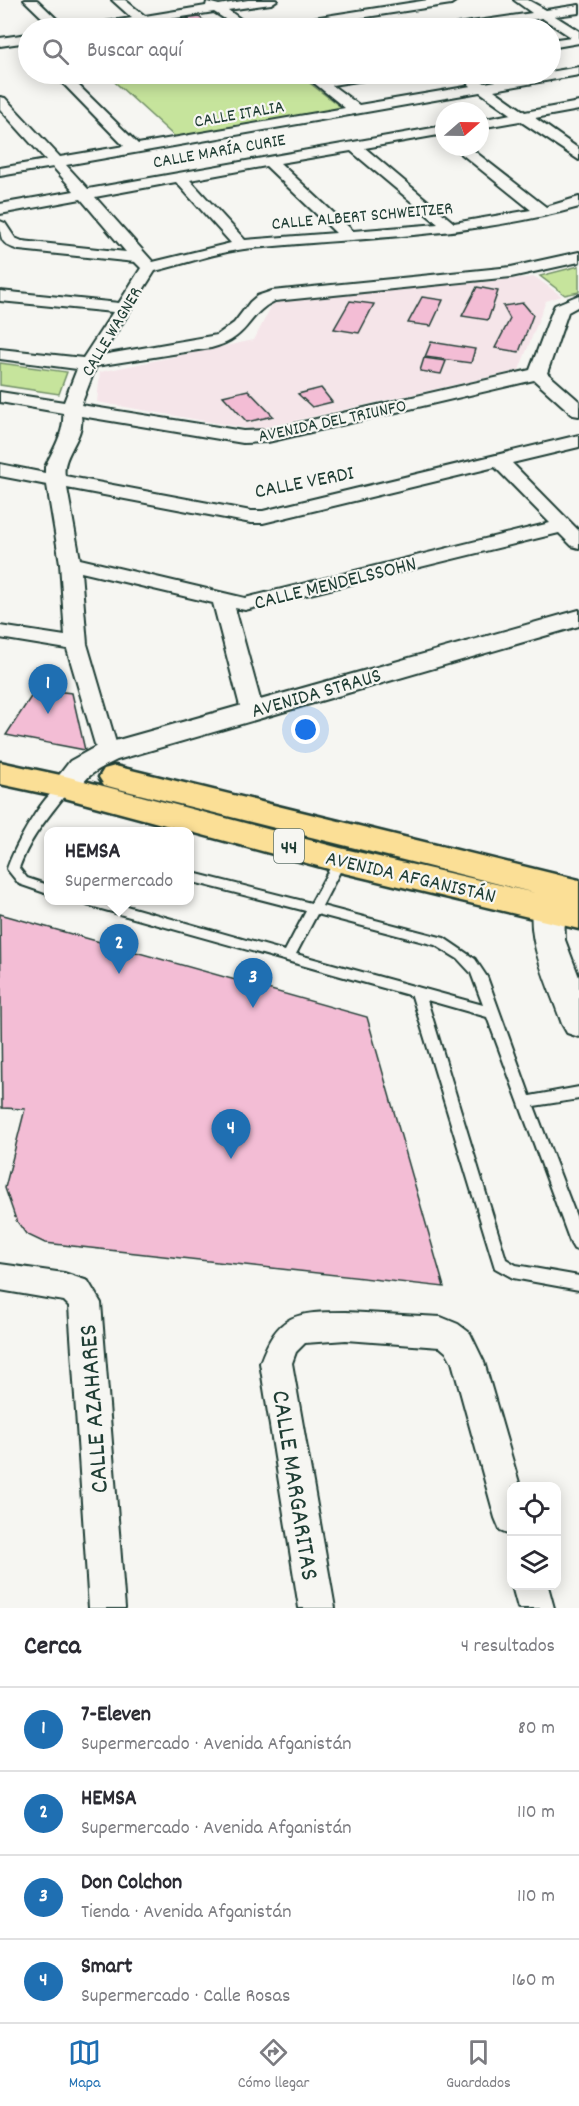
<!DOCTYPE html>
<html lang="es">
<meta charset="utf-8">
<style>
body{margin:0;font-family:Dekko,sans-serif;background:#f2f2f3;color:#2b2b33}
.controls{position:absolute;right:18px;bottom:18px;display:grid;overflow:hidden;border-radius:12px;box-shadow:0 3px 15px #0003}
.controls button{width:54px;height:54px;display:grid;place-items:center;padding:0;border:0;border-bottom:2px solid #e1e1e2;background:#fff;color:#2b2b33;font:30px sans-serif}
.compass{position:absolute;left:435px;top:102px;width:54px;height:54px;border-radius:50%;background:#fff;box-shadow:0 3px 15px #0003;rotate:70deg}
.you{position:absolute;left:306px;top:730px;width:21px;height:21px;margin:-15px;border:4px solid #fff;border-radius:50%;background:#1a73e8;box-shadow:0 0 0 9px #1a73e833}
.badge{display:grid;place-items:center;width:39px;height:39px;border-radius:50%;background:#1f6fb2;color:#fff;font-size:20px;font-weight:700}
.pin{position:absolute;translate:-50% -50px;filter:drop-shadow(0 2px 3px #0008)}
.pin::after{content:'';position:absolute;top:32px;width:21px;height:18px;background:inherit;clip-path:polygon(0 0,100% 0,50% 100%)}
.popup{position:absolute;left:44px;top:827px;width:150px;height:78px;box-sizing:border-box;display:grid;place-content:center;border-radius:12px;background:#fff;filter:drop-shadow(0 2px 4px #0005);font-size:20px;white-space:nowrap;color:#7c7c81}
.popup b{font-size:22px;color:#2b2b33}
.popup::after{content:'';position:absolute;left:50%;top:100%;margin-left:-12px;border:12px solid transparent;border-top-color:#fff}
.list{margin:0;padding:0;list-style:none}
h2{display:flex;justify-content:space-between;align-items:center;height:78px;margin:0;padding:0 24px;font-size:26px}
h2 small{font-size:20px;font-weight:400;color:#7c7c81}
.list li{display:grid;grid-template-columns:39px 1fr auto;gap:18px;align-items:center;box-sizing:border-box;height:84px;padding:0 24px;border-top:2px solid #e1e1e2}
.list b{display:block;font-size:22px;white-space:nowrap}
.list p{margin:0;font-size:20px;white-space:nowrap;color:#7c7c81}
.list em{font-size:20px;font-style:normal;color:#7c7c81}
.icon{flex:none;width:33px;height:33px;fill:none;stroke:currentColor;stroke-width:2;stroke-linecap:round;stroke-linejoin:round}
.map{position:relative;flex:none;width:579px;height:1608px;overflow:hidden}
.search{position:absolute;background:#fff;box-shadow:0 3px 15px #0003;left:18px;right:18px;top:18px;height:66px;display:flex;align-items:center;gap:15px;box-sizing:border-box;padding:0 21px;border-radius:33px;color:#7c7c81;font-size:22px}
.sheet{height:414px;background:#fff}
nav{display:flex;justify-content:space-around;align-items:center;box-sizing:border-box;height:84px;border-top:2px solid #e1e1e2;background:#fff;font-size:16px;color:#7c7c81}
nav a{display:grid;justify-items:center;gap:3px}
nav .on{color:#1f6fb2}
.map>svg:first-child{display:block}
</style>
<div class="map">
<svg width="579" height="1608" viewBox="0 0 579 1608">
<rect width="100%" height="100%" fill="#f6f6f2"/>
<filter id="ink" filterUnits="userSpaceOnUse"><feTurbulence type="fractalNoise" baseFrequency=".0167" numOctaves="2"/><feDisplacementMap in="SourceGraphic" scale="12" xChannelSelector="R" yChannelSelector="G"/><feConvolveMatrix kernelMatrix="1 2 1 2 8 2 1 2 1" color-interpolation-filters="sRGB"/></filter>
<g filter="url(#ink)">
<path fill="#f5e5e9" d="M535,277L562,296L546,301L519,370L255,430L97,402L100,372L254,340L274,301Z"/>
<g fill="#c6e49c" stroke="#729068" stroke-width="1.5">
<path d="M106,74H298L342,108L175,137Z"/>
<path d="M579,266V292L565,295L540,276Z"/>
<path d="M0,363L67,372L59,394L0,385Z"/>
</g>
<g fill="#f3bdd5" stroke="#1f3d34" stroke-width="1.5">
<path d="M199,17L212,27L126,28Z"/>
<path d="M477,287L498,291L488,320L462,316Z"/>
<path d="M422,297L443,300L431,326L408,323Z"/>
<path d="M350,301L374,304L359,333L334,329Z"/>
<path d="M523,303L533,315L519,352L495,348L510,319L503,306Z"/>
<path d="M431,342L475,349L471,363L425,357Z"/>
<path d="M424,358L446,361L441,374L420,371Z"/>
<path d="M321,388L332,402L312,407L298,394Z"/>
<path d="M248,390L273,416L247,422L223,396Z"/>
<path d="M36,689L72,693L85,750L6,735Z"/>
<path d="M0,914L367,1017L444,1287L45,1243L26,1234L16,1220L5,1188L25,1109L2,1108Z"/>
</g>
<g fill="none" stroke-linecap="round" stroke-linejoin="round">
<g stroke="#1f3d34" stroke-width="4">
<g id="service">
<path d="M65,783L71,787C50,816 32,833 19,868L27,878L48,885V894L19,884L7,869C14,848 44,790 65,783Z"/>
<path d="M340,856L346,860L322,906L444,938L475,959L487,977L530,1096L579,1087V1099L534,1106L579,1224V1251L574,1249L571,1244L487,1017L427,1000L506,1259L516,1265L579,1276V1290L513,1278L495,1268L412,996L87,905L81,900H105L285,951L306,911L189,881V872L311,903L336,857ZM317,914L435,945L458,959L471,973L483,1005L296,954Z"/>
</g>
</g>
<g stroke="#1f3d34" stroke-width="4">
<g id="minor">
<path d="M24,0H37L66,28H53Z"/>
<path d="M112,0H125L145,16L206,6L207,2L219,5L248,0H277L271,4L228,10L253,28H239L214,12L112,28H85L91,24L132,18Z"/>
<path d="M428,0H457L451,4L295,28H269L275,24Z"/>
<path d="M514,0H528L546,10L579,5V13L555,16L579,31V43L550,48V40L571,37L542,18L478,28H451L457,24L532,13Z"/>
<path d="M28,34V42L0,46V38Z"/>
<path d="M579,67V75L494,90L525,112L579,102V110L535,118L579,149V160L520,121L480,128V120L511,114L480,92L66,165L88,189L444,126V134L365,148L454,223L531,210L453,147H469L546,207L579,197V207C469,238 356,237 244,249C214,253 184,264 155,271L102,355L217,335L234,323L250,302L257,296L272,291L511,267L579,252V262L511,277L275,301C247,313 251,338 211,348L96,366L81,405L243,431L268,430L530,370L553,309L555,305L579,295V306L568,312L547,373L579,401V416L573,415L534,380L268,442L243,443L81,416C85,438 61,455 65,476L251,511H263L579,435V447L512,463L579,531V548L572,546L559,533L245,610L235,608L263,710L260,715L252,717L244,715L241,710L213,603L81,572L87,644L119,753L115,758L107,761L99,758L67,649L0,638V626L65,636L60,563L47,485L0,476V464L45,473V467C53,450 65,432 63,413L0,402V392L64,402L77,369L0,359V349L83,358L113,312L0,301V291L119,303L141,268L135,262L19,250C1,245 0,239 0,221L5,223L15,238L22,241L126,252L81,199L0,214V204L74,191L53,167L0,176V168L46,160L0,109V97L5,98L60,157L124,146L54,74H67L138,144L345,108L303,74H317L324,79L356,74H383L377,78L332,85L359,105L471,86L457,74H471L485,83ZM351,151L438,224L353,231L280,163ZM266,166L336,233L245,240L190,180ZM176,182L231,243L153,262L95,197ZM495,467L550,523L245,598L80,559L67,488L251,523H263Z"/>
<path d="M0,1264L64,1273L88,1281L101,1303L125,1608H89L69,1306L64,1301L0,1290Z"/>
<path d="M346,1312L441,1317L458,1324L470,1333L484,1362L520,1486H512V1535L500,1530L495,1518L452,1362L447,1353L440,1347L346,1340L305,1343L296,1352L292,1363L335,1608H299L260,1363C278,1313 296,1312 346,1312Z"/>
<path d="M512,1586H548L554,1608H518Z"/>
</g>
</g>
<g stroke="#1f3d34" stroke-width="4">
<g id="tertiary">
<path d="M579,610V626L117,760C109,764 100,768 92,774C76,786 80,801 55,794L50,787L70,761L97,746Z"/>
<path d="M553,875L564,878L569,886L564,908L565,940L579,977V1037L567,1033L562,1024C547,980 515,923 542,878Z"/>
</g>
</g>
<g stroke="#1f3d34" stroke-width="5">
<path id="primary" d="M0,762L65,776L340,848L535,893L115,788L104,785L99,777L104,769L115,766L579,880V929L340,872L65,798L0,784Z"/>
</g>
<use href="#service" fill="#f6f6f2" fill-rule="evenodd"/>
<use href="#minor" fill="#f6f6f2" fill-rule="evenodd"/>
<use href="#tertiary" fill="#f6f6f2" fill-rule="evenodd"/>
<use href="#primary" fill="#fbdf96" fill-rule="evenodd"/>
</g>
</g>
<g text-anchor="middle" stroke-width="4.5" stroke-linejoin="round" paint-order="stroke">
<g font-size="18" fill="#1f3d34" stroke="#f6f6f2">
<text transform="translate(239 113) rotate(-10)" y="6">CALLE ITALIA</text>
<text transform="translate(219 150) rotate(-10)" y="6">CALLE MARÍA CURIE</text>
<text transform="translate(362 215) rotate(-5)" y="6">CALLE ALBERT SCHWEITZER</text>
<text transform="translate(111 331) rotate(-59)" y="6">CALLE WAGNER</text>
<text transform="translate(332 420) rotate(-12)" y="6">AVENIDA DEL TRIUNFO</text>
</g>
<rect fill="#f6f6f2" stroke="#60746d" stroke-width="1.5" x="274" y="829" width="30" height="34" rx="4.5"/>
<g font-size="20" font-weight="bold" fill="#1f3d34">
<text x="289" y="853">44</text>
</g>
<g font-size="21" fill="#1f3d34" stroke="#f6f6f2">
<text transform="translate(304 481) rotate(-11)" y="7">CALLE VERDI</text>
<text transform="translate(335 582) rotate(-14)" y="7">CALLE MENDELSSOHN</text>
<text transform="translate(316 692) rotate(-16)" y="7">AVENIDA STRAUS</text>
<text transform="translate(411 876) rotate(13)" y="7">AVENIDA AFGANISTÁN</text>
</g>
<g font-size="26" fill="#1f3d34" stroke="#f6f6f2">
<text transform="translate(92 1409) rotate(-94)" y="9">CALLE AZAHARES</text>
<text transform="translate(297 1485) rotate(81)" y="9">CALLE MARGARITAS</text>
</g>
</g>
</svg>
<div class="controls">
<button><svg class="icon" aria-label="locate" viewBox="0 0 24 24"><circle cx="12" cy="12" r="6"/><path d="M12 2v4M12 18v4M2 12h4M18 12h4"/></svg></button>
<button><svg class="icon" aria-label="layers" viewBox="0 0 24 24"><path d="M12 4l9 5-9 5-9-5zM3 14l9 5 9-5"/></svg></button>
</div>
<svg class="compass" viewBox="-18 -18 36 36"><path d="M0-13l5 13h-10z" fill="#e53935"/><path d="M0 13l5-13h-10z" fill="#7c7c81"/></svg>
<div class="you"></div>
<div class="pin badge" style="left:48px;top:714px">1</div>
<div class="pin badge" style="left:119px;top:974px">2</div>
<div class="popup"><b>HEMSA</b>Supermercado</div>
<div class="pin badge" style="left:253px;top:1008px">3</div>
<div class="pin badge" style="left:231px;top:1159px">4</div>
<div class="search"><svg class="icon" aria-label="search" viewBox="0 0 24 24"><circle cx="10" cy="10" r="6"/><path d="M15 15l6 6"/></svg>Buscar aquí</div>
</div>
<section class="sheet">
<h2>Cerca<small>4 resultados</small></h2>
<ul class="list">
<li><span class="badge">1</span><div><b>7-Eleven</b><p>Supermercado · Avenida Afganistán</p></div><em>80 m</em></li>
<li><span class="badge">2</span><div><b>HEMSA</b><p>Supermercado · Avenida Afganistán</p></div><em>110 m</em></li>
<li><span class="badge">3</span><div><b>Don Colchon</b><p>Tienda · Avenida Afganistán</p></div><em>110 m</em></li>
<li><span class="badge">4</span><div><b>Smart</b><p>Supermercado · Calle Rosas</p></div><em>160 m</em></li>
</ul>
</section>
<nav>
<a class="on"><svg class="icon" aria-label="map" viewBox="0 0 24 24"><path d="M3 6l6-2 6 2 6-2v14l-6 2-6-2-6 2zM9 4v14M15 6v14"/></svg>Mapa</a>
<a><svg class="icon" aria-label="directions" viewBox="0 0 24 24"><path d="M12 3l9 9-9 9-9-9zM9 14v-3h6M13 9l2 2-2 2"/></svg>Cómo llegar</a>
<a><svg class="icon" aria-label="saved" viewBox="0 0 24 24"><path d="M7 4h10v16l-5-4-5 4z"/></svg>Guardados</a>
</nav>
